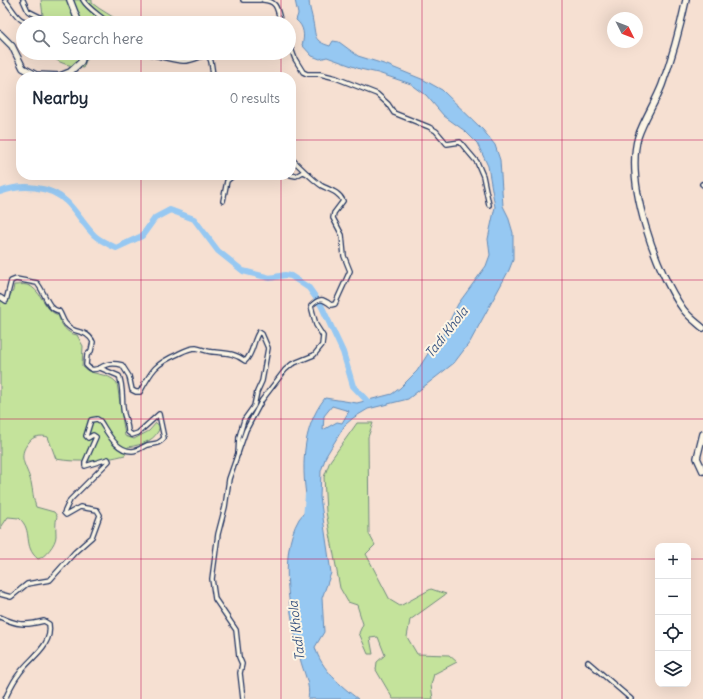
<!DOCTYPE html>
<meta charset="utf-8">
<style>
body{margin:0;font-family:Delius,sans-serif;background:#f2f2f3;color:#1f2937}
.controls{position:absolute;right:12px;bottom:12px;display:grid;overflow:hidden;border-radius:8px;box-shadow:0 4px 16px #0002}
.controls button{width:36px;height:36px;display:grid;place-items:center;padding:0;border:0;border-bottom:1px solid #e0e1e3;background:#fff;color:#1f2937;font:20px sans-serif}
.compass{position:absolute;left:607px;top:12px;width:36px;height:36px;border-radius:50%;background:#fff;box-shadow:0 4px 16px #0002;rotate:132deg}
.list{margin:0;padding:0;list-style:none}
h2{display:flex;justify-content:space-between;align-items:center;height:52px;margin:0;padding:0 16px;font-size:17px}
h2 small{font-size:13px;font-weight:400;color:#747a83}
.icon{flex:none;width:22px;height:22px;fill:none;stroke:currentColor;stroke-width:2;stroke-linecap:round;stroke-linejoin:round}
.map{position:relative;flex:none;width:703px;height:699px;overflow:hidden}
.search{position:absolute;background:#fff;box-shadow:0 4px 16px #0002;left:16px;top:16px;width:280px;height:44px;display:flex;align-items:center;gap:10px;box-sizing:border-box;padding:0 14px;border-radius:22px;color:#747a83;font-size:15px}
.panel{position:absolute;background:#fff;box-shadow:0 4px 16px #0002;left:16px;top:72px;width:280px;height:108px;border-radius:16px}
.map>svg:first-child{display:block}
</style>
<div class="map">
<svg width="703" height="699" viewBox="0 0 703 699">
<rect width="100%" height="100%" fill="#f6e0d2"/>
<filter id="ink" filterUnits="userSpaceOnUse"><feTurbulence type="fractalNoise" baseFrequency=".025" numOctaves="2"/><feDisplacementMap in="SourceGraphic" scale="8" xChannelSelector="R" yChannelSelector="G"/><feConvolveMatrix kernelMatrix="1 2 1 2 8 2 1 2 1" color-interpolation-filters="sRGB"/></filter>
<g filter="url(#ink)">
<g fill="#c4e39b" stroke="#70897c">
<path d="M41,0H92V3C101,11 112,15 121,23H44Z"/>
<path d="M49,53H89L83,68C69,65 57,64 49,53Z"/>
<path d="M14,285C18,285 23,284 27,285C41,288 44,311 58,315C62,326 66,333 77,335L83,346L82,366C91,377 107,371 117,383L125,436L134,439L149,431L156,423L160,426C157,440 142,445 128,447L125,455C103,461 78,463 56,459L48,437C41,435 33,436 29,442C16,457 27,466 31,482C33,491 33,499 36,507L54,512L57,516C55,524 56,529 56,536C56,544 45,557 38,559C22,546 34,531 19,518L8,517L0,529V297L6,301L13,291Z"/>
<path d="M357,423H373L368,437L369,534L375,545L366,554L390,600L400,606L431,589L446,594L410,620L407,637L417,654L449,655L457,662L434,674L431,685L433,699H393L376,670L377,662L385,655L378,637L370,638L373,654H368L359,633L363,624L357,605L348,602L340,588L326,512L324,477L330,461Z"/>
</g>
<path fill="#96c8f2" stroke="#658bb7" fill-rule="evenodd" d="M295,0H309C309,8 312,14 313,22C316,36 313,41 330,46L333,41L339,42L358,56L387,65L424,80L442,90L483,130L495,145L500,160L503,206L508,216L513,233V260L509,270L470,342L454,363L408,399L368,409L353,418L345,425L326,456L321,471L320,497L331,573L322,598L324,632L315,647C321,669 341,686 358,699H308C311,684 303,672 300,658C291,617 277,557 299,519C302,515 306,511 308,507C301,471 301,428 325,398L357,403L392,394L400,388L417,371L431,349L441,338L458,304L486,266L490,255L488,239L495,207L488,166L477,143L465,131L444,116L426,95L411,84L378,73L360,69L327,57L320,59L312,56L302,45C305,36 304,26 296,20L298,14ZM332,406L349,411L342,423L337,422L323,430L324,416Z"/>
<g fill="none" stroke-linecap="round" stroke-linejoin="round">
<g stroke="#96c8f2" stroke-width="6">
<path d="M0,192C21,184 50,185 67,202C77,212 84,225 94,235C100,241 109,244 116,248L142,236L155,218L170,210L194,219L218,251L243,271L270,278L285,275L291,276L309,288L321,305L343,352L353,386L370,404"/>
<path d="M306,518L308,495"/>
</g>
<g stroke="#1b2f5e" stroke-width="6">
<g id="street">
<path d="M5,0C17,14 17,25 40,22V17L28,11L23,0"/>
<path d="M83,0C88,9 100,15 108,23"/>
<path d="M243,0H260"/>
<path d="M263,0C278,1 277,10 281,23"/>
<path d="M289,43L295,59L303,72L307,74H320L336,78L377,94L388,104L394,113L429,127L436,131L447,144L460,142L477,162L483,176L489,205"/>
<path d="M148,53C151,55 179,61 183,61C189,62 199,57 205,55C213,57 211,67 213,74L218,77"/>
<path d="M291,175L296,176L303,172L308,174"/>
<path d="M702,184L703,185"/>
<path d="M223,201L227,181L234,175"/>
<path d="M0,297L6,301L11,281L16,279L37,283C45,292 47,309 59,311C62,315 63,322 67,325C75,335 86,328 93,342L91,351L87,355L86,365C91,371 94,370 100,368"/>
<path d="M0,594L11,597L27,584L50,580L75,552L92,537L100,515L97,510L80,507L66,515L64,513L70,500L109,461L108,459L85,466V462L96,437L93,435L88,438L86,436L91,420L97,419L100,421C108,433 116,451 132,451C138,451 142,447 147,445C154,443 158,445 164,438L159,414L138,433L132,435L128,432C128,425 126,421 124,414C121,401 124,388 119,376L100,368C107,363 115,363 122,365L129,376L132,390L136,392H140C152,370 155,364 178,354C184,351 189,348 196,348C202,349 208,352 214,352C226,353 235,353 245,361C253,355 253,340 259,332L262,334L268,348L262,381L257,392L254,406L244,420L239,437L238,454"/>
<path d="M0,617C17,625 25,626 44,621L49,624C53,647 29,658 19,674C13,681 9,691 5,699"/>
<path d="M588,662L631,699"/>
<path d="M243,699L240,673L242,664L239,657L236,630L215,599L212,579L218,534L225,507L229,479L246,430L262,400L285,370L292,364L314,355L322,345L323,336L316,325L311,306C319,298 322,298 331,305L335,304L350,271L344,256L342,235L333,218L334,213L343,201C339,192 330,190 322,186C314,181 298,165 291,158"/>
</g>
</g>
<g stroke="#1b2f5e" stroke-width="8">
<g id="primary">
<path d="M70,0L79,23"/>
<path d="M686,0C680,28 672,58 662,85C655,103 644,119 638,137C625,183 656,272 683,309C689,317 696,322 703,328"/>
<path d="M0,34L12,46L23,68L36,75L60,76L70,72L81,62L84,53"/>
<path d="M703,434L697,458L703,471"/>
</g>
</g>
<use href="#street" stroke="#fcf5e5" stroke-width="3.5"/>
<use href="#primary" stroke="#fcf5e5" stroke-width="5.5"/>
</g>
</g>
<path fill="none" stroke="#c2185b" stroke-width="1" stroke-opacity="0.55" d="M141,0V23M281,0V23M422,0V699M562,0V699M141,53V77M281,53V77M0,140H21M291,140H703M141,175V699M281,175V699M0,280H703M0,419H703M0,559H658M688,559H703"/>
<g text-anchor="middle" stroke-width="4" stroke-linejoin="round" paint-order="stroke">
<g font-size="13" font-style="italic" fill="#3a5583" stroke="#fcf5e5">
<text transform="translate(446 332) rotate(-52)" y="5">Tadi Khola</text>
<text transform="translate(296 631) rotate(-97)" y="5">Tadi Khola</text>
</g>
</g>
</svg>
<div class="controls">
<button>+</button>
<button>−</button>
<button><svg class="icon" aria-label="locate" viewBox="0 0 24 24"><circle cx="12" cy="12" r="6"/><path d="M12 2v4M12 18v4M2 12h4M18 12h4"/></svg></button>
<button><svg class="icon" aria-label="layers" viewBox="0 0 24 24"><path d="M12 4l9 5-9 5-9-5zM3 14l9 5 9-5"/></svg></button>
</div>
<svg class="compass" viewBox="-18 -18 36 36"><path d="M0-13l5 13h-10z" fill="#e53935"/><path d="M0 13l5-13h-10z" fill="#747a83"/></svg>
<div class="search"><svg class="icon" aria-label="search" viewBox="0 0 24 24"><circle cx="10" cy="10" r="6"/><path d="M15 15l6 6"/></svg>Search here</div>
<section class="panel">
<h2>Nearby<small>0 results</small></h2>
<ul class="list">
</ul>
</section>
</div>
